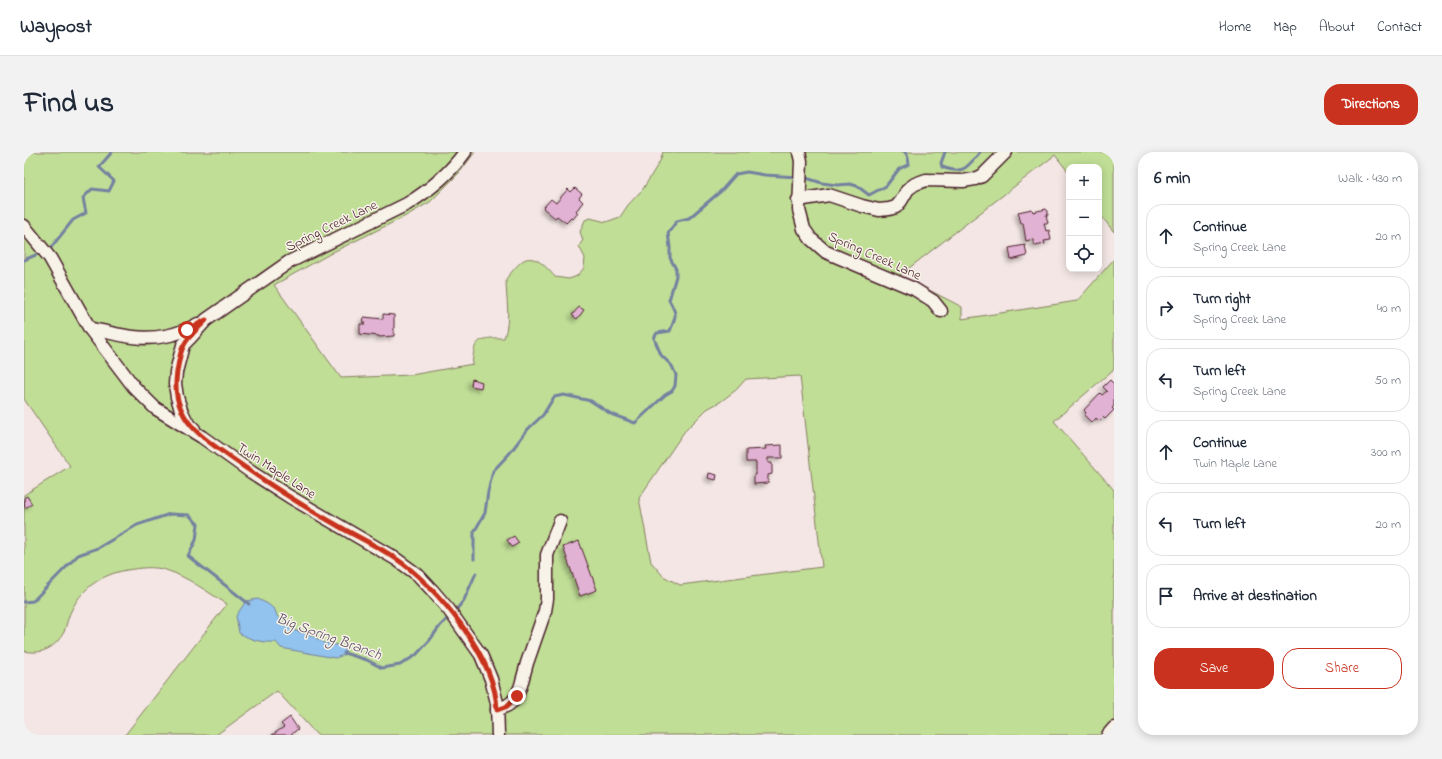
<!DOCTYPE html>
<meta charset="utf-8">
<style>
body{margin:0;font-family:"Indie Flower",sans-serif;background:#f2f2f3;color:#1f2937}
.controls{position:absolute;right:12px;top:12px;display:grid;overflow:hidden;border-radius:8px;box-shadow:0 2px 10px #0003}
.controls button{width:36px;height:36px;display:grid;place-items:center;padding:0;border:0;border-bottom:1px solid #e0e1e3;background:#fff;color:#1f2937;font:20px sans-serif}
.stop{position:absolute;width:12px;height:12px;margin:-9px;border:3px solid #c8321e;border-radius:50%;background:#fff}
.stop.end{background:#c8321e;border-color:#fff;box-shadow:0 1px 4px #0008}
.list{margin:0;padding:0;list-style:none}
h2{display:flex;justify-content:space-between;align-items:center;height:52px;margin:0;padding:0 16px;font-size:17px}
h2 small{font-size:13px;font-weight:400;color:#747a83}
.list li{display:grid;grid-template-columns:26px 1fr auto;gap:12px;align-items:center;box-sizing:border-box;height:64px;margin:0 8px 8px;padding:0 8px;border:1px solid #e0e1e3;border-radius:16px}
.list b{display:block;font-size:15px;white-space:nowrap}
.list p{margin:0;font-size:13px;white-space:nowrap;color:#747a83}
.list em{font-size:13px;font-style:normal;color:#747a83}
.actions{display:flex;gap:8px;padding:12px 16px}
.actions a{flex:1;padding:9px 0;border:1px solid #c8321e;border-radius:16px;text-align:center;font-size:14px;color:#c8321e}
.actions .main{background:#c8321e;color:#fff}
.icon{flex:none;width:22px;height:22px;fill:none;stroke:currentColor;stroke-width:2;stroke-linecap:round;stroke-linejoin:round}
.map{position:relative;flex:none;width:1090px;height:583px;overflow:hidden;border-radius:16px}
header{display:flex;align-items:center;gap:24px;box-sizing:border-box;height:56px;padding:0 20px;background:#fff;border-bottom:1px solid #e0e1e3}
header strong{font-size:19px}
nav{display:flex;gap:22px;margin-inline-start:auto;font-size:14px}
.intro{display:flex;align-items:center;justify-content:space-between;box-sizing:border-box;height:96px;padding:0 24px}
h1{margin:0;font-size:28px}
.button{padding:10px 18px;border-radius:16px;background:#c8321e;color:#fff;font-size:14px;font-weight:700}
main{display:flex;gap:24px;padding:0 24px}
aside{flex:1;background:#fff;border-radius:16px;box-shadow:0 2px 10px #0003}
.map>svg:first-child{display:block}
</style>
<header>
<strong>Waypost</strong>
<nav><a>Home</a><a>Map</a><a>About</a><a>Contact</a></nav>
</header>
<div class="intro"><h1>Find us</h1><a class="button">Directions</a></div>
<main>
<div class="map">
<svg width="1090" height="583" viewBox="0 0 1090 583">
<defs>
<filter id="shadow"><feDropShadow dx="-3" dy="3" stdDeviation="2" flood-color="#0004"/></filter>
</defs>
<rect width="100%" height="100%" fill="#f3e6e4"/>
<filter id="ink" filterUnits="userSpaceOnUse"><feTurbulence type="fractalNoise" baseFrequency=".025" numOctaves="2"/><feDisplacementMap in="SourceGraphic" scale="8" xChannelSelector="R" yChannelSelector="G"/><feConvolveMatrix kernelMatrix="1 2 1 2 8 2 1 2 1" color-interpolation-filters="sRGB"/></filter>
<g filter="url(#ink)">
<path fill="#c0de96" stroke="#857e60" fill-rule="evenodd" d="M0,0H451L436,20L406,50L380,65L311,99L250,133L317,226L387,223L449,212C448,208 449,204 450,199C452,184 468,186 480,186C487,167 482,147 482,127C487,121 492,114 497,110C510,99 524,117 531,125L545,127L553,124L560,116L561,106L555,94L559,88L556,80L561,68L566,66L582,70L596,65L604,53L619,37L636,9L639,0H1090V80L1075,61V15H1045V21L1031,3L876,123L938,155V167L1053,149L1090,107V217L1030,269L1090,338V583H293L253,539L192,583H101L203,452C183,440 164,425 142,418C129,414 116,416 103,418C79,422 59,435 48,457C44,464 43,472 40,480C31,496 18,503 0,499V343L46,314L0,247ZM776,224L798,415L656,433L639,424L627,410L615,346L660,280L683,257L696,250L712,238L722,227Z"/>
<path fill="#91c3ee" stroke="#7581a0" d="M234,447L244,452L251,458L253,464L268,478L285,482L301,491L319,494L323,502L311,506L257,496L252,490C237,491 228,488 215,481L212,464L222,449Z"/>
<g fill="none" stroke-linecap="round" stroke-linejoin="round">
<g stroke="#7581a0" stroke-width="3">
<path d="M921,0L917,11L918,15C939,23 943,16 956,0"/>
<path d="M779,25L798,31L813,33L826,32L833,34L845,43L862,34L875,17L885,12L884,5L881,0"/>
<path d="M25,98L49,68L62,61L59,46L68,37L85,39L90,29L75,15L88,0"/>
<path d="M0,108L14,102"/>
<path d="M450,407V380L461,361L464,340L469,319L485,302L504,277L519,263L530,245L540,243L567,249L587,262L611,271L641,243L648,239L651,234L652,223L648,214L637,203L630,186L633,181L646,179C652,163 654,164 645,148L652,124V117L646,106V95L644,81L653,69L665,66L697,39L712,22L723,20L741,23L774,25"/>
<path d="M0,450L9,449L54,403L74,396L113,373L146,362L165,363L174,372L172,388L164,404L225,452"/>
<path d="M432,458L440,448L452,421"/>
<path d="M320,501L343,508L358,516L376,513L392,503L405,489L416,474L423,467"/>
</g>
</g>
<g fill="#e1b2d3" stroke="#4a1f2b" filter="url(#shadow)">
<path d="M551,36L558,42L555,46L559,50L552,59L554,61L549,67L547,66L542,71L533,64L531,66L519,56L527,47L532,51L544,37L547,40Z"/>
<path d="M1008,57L1009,60L1022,57L1024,59V63H1022L1024,71H1020L1022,79L1025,78L1027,88L1020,89L1021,92L1011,94L1009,87L1002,89L999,71H997L994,60Z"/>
<path d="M1001,93L1003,104L987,108L985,96Z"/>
<path d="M555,155L560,158L553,167L548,163Z"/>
<path d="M359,162L370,163V184L355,185V184L336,182V172H341V170H339L340,165L359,167Z"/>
<path d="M448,227L458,230L457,236L447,234Z"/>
<path d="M1086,228L1090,232V254L1088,256L1090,258L1081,267L1079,265L1075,269L1072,266L1068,271L1060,263L1062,261L1060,258L1076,241L1078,243L1083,239L1079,235Z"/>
<path d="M758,293V306H744V311H748V322L744,323V331L730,332V323H732V310H722V298L742,297L741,294Z"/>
<path d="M685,321L693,323L692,328L684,326Z"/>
<path d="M3,344L8,352L1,356L0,346Z"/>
<path d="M490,384L495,391L488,395L483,388Z"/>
<path d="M555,389L573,438L556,444L539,395Z"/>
<path d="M266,565L274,577L266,583H248L260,575L257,572Z"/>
</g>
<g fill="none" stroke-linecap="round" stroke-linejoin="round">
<g stroke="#4a1f2b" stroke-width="15">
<g id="minor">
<path d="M775,0L777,9L775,58L780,77L787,87L802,100L890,137L909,149L917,159"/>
<path d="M774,48L805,43L838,54L855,58L865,57L872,55L877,49L884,37L891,32L902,28L939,29L951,27L958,24L982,0"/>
<path d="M0,74L26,106L66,177L110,235L131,256L178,285L227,320L266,345L372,407L394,423L408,438L425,458L457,503L467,527L473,551L474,583"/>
<path d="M66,177C80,179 94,183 109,185C131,188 155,183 174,172"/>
<path d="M170,277L163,270L157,258L153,245L151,232L152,220L159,193L166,186L182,168L265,110L383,52C406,38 425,22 441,0"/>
<path d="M473,558L484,553L489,549L493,544L497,533L503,511L521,459L523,447V403L536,369"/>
<path d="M1084,583L1090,576"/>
</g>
</g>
<use href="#minor" stroke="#f7f3e8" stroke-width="12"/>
</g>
</g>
<g fill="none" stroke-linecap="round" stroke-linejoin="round" filter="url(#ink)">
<path stroke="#c8321e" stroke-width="5" d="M163,178L182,168C175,176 165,183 160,193C158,196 157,200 156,204C152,222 149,239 157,257C166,279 188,292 206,305C240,329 275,352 311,372C331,384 352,393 371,406C413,434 472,506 473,558L484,554L493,544"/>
</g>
<g text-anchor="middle" stroke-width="3" stroke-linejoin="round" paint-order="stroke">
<g font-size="14" fill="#4a1f2b" stroke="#f7f3e8">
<text transform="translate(307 73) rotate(-26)" y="5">Spring Creek Lane</text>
<text transform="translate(851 103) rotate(24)" y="5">Spring Creek Lane</text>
<text transform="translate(253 318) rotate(33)" y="5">Twin Maple Lane</text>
</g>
<g font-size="15" font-style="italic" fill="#5f5066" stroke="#f7f3e8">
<text transform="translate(305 484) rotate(20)" y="5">Big Spring Branch</text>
</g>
</g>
</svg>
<div class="controls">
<button>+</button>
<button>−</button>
<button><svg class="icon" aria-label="locate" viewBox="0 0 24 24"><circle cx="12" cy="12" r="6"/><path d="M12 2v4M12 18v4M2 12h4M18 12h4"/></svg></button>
</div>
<div class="stop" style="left:163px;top:178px"></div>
<div class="stop end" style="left:493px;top:544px"></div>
</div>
<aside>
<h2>6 min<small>Walk · 430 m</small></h2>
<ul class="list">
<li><svg class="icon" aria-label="ahead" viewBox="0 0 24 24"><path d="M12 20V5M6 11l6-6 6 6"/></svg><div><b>Continue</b><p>Spring Creek Lane</p></div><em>20 m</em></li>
<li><svg class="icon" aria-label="right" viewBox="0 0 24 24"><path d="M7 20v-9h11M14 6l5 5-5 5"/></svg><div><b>Turn right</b><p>Spring Creek Lane</p></div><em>40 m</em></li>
<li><svg class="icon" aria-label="left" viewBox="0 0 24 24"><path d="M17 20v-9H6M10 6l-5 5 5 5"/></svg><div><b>Turn left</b><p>Spring Creek Lane</p></div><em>50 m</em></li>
<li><svg class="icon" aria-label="ahead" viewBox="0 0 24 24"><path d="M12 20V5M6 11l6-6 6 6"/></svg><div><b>Continue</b><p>Twin Maple Lane</p></div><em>300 m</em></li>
<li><svg class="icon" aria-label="left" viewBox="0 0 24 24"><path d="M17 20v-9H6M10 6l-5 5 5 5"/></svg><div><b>Turn left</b></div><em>20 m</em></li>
<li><svg class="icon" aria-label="arrive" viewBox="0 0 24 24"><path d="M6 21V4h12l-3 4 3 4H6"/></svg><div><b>Arrive at destination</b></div></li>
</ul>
<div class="actions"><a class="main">Save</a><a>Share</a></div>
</aside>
</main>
